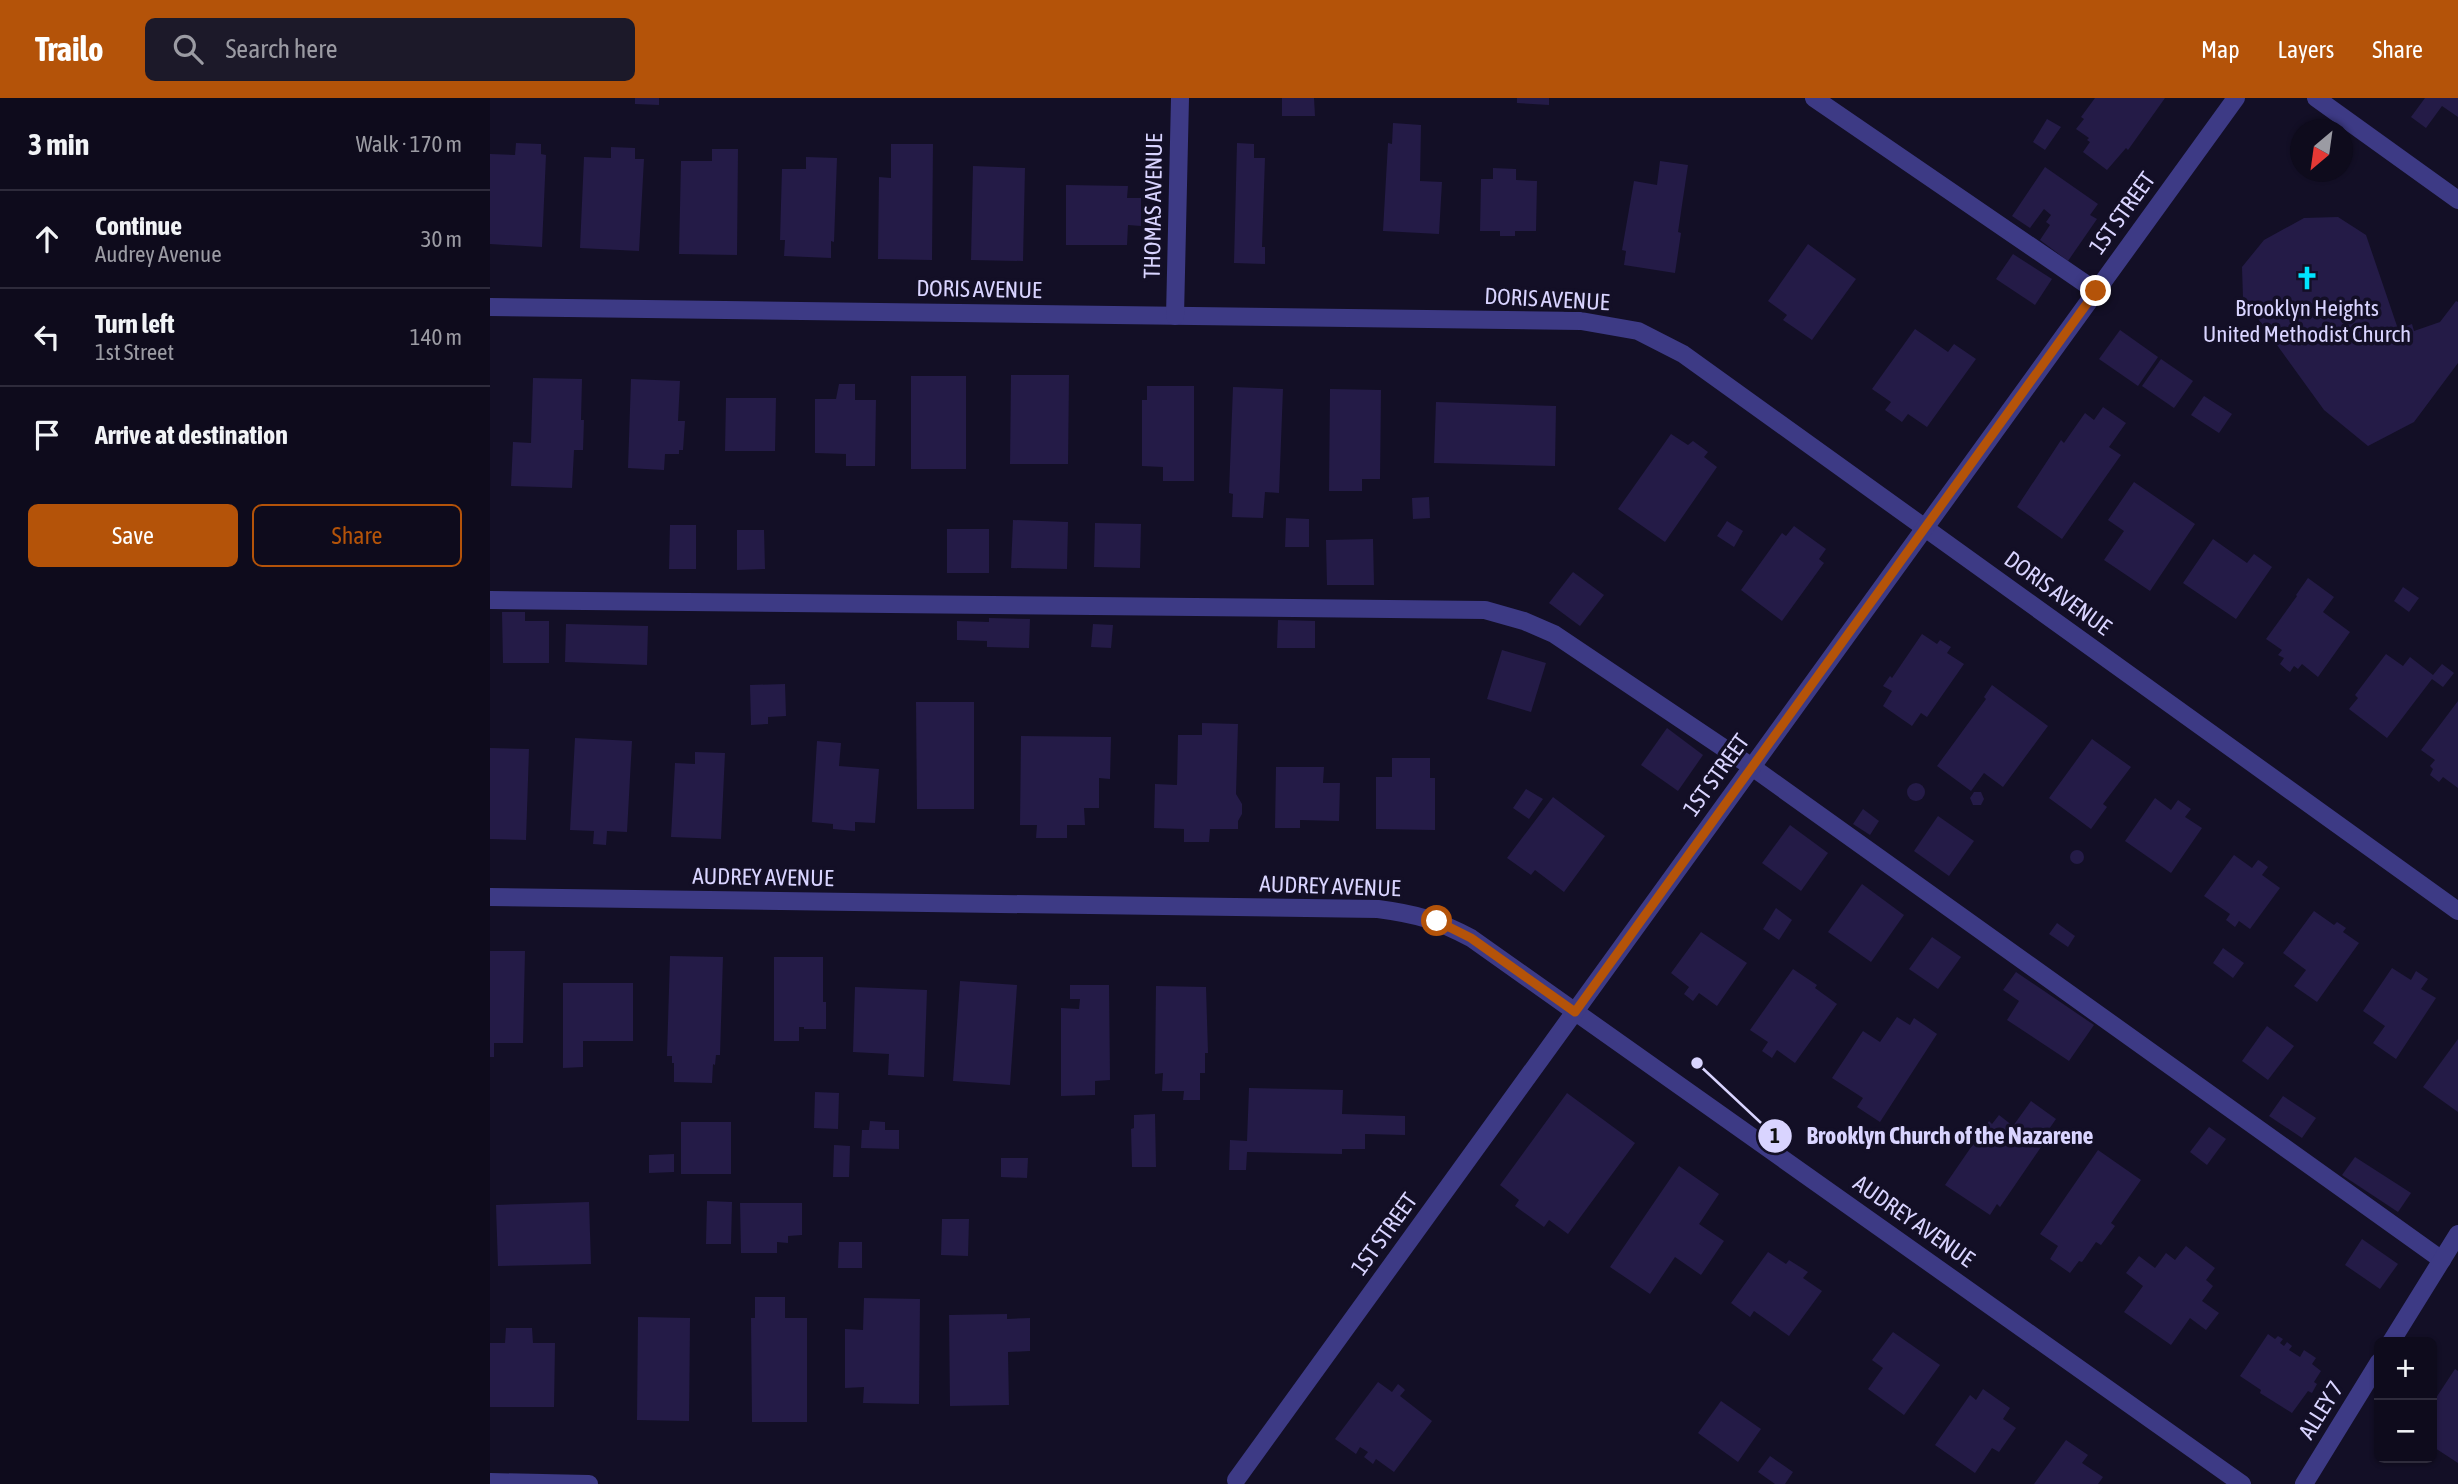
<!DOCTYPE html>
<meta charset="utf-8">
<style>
body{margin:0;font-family:"Asap Condensed",sans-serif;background:#1c1929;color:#f1f3f6}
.controls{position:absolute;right:21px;bottom:21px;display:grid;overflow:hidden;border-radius:10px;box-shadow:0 2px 5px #0004}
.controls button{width:63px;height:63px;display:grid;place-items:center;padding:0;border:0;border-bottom:2px solid #2e2b3b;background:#0e0b1c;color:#f1f3f6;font:35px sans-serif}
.compass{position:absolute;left:1800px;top:21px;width:63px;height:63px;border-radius:50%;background:#0e0b1c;box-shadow:0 2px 5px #0004;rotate:209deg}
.stop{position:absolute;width:21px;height:21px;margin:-16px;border:5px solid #b45309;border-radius:50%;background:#fff}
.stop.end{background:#b45309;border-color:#fff;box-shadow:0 2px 7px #0008}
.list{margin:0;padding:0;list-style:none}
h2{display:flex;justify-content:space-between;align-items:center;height:91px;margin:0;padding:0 28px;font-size:30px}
h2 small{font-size:23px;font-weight:400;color:#9b9ba3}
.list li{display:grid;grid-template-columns:46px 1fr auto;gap:21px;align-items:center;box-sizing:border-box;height:98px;padding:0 28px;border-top:2px solid #2e2b3b}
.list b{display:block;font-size:26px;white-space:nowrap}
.list p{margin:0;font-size:23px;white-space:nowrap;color:#9b9ba3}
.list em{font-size:23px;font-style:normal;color:#9b9ba3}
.actions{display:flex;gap:14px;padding:21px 28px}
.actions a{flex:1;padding:16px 0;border:2px solid #b45309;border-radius:10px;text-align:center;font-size:24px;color:#b45309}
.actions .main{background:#b45309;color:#fff}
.icon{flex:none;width:38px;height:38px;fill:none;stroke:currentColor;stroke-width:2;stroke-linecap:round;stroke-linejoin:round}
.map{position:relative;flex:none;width:1968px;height:1386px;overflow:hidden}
header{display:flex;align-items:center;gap:42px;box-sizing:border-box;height:98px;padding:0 35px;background:#b45309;color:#fff}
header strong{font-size:33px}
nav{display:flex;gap:38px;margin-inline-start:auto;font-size:24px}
.search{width:490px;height:63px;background:#1c1929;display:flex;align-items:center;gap:18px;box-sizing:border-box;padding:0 24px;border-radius:10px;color:#9b9ba3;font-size:26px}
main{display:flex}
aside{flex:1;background:#0e0b1c}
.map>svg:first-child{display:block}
</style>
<header>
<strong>Trailo</strong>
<div class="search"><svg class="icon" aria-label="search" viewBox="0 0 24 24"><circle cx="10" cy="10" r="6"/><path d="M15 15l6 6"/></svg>Search here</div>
<nav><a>Map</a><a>Layers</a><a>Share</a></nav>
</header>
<main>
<aside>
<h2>3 min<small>Walk · 170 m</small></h2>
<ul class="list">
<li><svg class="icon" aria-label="ahead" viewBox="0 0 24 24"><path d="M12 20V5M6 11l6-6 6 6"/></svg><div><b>Continue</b><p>Audrey Avenue</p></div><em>30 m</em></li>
<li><svg class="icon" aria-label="left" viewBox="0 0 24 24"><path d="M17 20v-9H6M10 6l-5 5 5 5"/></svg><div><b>Turn left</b><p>1st Street</p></div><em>140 m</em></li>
<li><svg class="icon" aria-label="arrive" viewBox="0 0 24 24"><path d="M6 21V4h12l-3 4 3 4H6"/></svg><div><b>Arrive at destination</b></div></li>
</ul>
<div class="actions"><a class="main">Save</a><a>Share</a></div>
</aside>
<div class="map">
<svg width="1968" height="1386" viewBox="0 0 1968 1386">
<rect width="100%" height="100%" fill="#130f26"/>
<g fill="#241b47">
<path d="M145,0H169V7L145,6Z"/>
<path d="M792,0H824L825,18H792Z"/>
<path d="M1027,0H1059V7L1027,5Z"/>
<path d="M1605,0H1675L1638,52L1636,50L1617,72L1593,54L1600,44L1597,42L1599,40L1586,31L1594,21L1591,19Z"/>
<path d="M1935,0H1968V19L1952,8L1936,30L1921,19Z"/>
<path d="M1557,21L1571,29L1555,52L1543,44Z"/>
<path d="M903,25L931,27L930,83L952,84L949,136L893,133L898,45L902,46Z"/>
<path d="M26,45L51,46V56L56,57L52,149L0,146V56L25,57Z"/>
<path d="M747,45L764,46V60H775L772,149H775V166L744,165Z"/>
<path d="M401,46H443L442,162L388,161L389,79L401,80Z"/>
<path d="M121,49L145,50V61H154L149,153L90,150L94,59L121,60Z"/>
<path d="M222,51H248L247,157L189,156L191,63H222Z"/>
<path d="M316,59L347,60L344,144L341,143V160L294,158L295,142H290L292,71H316Z"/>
<path d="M1170,63L1198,67L1188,134L1191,135L1185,175L1134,167L1136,153L1132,152L1144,83L1167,87Z"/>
<path d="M483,68L535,70L533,163L481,162Z"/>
<path d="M1555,69L1608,106L1600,117L1607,121L1578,163L1550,142L1560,127L1556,124L1561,117L1554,111L1540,130L1522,118Z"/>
<path d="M1003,70L1026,71V82L1047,83L1046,133H1025V138H1010V133H990L991,81H1003Z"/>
<path d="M576,87L638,88L637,100H651V128L638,127L637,147H576Z"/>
<path d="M1848,119L1876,137L1908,231L1922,226L1924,233L1950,224L1966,203L1968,204V265L1924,324L1878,348L1834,312L1753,200L1752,169L1774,142L1814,120Z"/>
<path d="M1318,146L1366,181L1322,242L1293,222L1297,217L1278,203Z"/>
<path d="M1523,156L1562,181L1545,207L1506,181Z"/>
<path d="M1425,231L1458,254L1464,246L1486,261L1437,329L1418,316L1412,324L1395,312L1401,304L1382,291Z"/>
<path d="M1630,232L1668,259L1648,288L1609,261Z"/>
<path d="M1671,261L1703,283L1684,310L1652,288Z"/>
<path d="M521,277H579L578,366H520Z"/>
<rect x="421" y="278" width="55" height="93"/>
<path d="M43,280L92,281L91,322H94L93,352H84L82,390L21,388L23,344L41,345Z"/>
<path d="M141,281L190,283L188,323H195L193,352H189V356H175L174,372L138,370Z"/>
<path d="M349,286H365V302H386L385,368H356V356L325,355V301H346Z"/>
<path d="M657,288H704V383H673V369L652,368V302H657Z"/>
<path d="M743,289L793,291L789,395L775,394L773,420L742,419L743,396L739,395Z"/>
<path d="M840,291L891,292L890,381H872V393H839Z"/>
<path d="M1714,298L1742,316L1729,335L1701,317Z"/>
<path d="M236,300H286L285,353H235Z"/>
<path d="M946,304L1066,308L1065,368L944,365Z"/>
<path d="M1613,309L1636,325L1619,349L1631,357L1572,441L1527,409L1571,342L1574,345L1595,315L1604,322Z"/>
<path d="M1181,336L1198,347L1203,343L1218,354L1214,359L1227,369L1175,444L1128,411Z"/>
<path d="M1644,384L1705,426L1660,493L1614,462L1634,433L1618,422Z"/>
<path d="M939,399L940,420L923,421L922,400Z"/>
<path d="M796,420L819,421V449H795Z"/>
<path d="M523,422L578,424L577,471L521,470Z"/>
<path d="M1237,423L1253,433L1244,449L1227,438Z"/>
<path d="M605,425L651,426L650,470L604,469Z"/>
<path d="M180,427H206V471H179Z"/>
<path d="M1304,428L1336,451L1329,461L1334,465L1292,523L1251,492L1292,435L1296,438Z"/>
<rect x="457" y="431" width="42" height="44"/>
<path d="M247,432H274L275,471L247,472Z"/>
<path d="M883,441L884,487H837L836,442Z"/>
<path d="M1723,441L1757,465L1764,456L1782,469L1746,521L1693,485Z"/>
<path d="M1083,474L1114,497L1090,528L1059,505Z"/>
<path d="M1818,480L1844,499L1833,514L1860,534L1828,579L1812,566L1808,571L1804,568L1800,574L1797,572L1790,566L1794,560L1788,557L1792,552L1776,541L1807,498L1806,497Z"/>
<path d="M1913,489L1929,500L1919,514L1904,503Z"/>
<path d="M12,514H35V523H59V565H13Z"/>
<path d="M499,520L540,521L539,550L497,549V543L467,542V523L499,524Z"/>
<path d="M788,522L825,523V550H787Z"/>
<path d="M76,526L158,528L157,567L75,564Z"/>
<path d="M603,526L623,527L621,550L601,549Z"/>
<path d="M1432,536L1447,546L1450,542L1461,549L1457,555L1474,566L1437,619L1431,615L1422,628L1393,608L1402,593L1393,588L1400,578L1402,580Z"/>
<path d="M1012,552L1056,565L1041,614L997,601Z"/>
<path d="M1896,556L1913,568L1920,559L1943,577L1952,566L1964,575L1953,589L1942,581L1897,640L1859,611L1868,600L1865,597Z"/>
<path d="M295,586L296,618L278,619V626L261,627L260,587Z"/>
<path d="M1502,587L1558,628L1513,689L1494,675L1481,693L1447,668L1496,601L1494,599Z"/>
<path d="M1968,603V690L1953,679L1949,684L1940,677L1943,671L1940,668L1945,662L1931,652Z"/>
<path d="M426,604H484V711H427Z"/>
<path d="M712,625L748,626L746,696L752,706V716L748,723V731H720L719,744H694V731L664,730L665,686L687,687L688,637H712Z"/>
<path d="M1177,630L1213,657L1188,693L1151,667Z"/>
<path d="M531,638L621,639L620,681L609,680V710H594L595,727H577V740H546L547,727H530Z"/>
<path d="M85,640L142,643L137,734L117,733L116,747L103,746L104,733L80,732Z"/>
<path d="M1602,641L1641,669L1613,706L1617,709L1601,731L1559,700Z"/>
<path d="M327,643L351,645L349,668L389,671L385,725L365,724V733L343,731V726L322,724Z"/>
<path d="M0,650L39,651L36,742L0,741Z"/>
<path d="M205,654L235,655L231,741L181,739L185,665L205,666Z"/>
<path d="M902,660H940V680H945V732L886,731V679H902Z"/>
<path d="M786,669H834L833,685H850L849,723L810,722V730H785Z"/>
<circle cx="1426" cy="694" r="9"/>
<path d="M1036,691L1053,701L1039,721L1023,710Z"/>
<path d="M1484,694H1491L1494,701L1491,707H1483L1480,700Z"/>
<path d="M1063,699L1115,738L1074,794L1045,772L1041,777L1017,760Z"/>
<path d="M1665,700L1681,712L1688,702L1701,711L1695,719L1712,730L1681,775L1635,743Z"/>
<path d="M1373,711L1389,723L1380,737L1363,726Z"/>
<path d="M1448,718L1484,743L1459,778L1424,753Z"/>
<path d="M1300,727L1338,755L1311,793L1272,765Z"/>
<circle cx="1587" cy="759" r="7"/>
<path d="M1744,757L1762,770L1768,762L1770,763L1778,769L1772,777L1790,790L1760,831L1749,823L1745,829L1736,822L1740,816L1714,798Z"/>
<path d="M1372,786L1414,817L1381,864L1338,834Z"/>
<path d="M1286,810L1302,822L1289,842L1273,831Z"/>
<path d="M1824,813L1844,827L1847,824L1856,830L1853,834L1869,845L1827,904L1804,888L1816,872L1793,855Z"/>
<path d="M1567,825L1585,838L1578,849L1559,836Z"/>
<path d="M1211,834L1257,865L1227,908L1209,895L1203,903L1194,896L1199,889L1181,875Z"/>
<path d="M1442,839L1471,859L1448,891L1419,871Z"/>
<path d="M1733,850L1754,865L1743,880L1723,865Z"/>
<path d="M0,853H35L33,945H4V959H0Z"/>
<path d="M180,858L233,859L230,957H226L225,967L223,966L222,985L184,984V965H182V958H177Z"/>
<path d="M284,859H333V904H336V931H314V929H309V943H284Z"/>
<path d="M1902,870L1921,882L1926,873L1938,881L1931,891L1946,900L1906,961L1883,945L1895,928L1873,913Z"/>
<path d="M1303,871L1327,887L1325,890L1347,906L1305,965L1287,952L1282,960L1272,953L1278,944L1260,932Z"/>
<path d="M1526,874L1604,927L1579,963L1517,922L1529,903L1513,892Z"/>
<path d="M470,883L527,887L520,987L463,983Z"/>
<path d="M73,885H143V943H93V969L73,970Z"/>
<path d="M580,887H619L620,982L605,983V997L571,998V910L589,911L590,901H580Z"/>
<path d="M666,888L716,889L718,955H715V975H710V1002H693L694,993H672L673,975L665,976Z"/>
<path d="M365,889L437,892L434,979L398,977L399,956L363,954Z"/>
<path d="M1407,919L1420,927L1424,920L1447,936L1390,1024L1367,1009L1373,1000L1342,980L1373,933L1390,944Z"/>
<path d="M1777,928L1804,948L1778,982L1752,963Z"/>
<path d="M1968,941V1014L1933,989Z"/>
<path d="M759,990L853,992L852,1016L915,1018V1037L875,1036V1051H852V1056L757,1054L756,1072H739L740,1042L757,1043Z"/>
<path d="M325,994L349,995L348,1031L324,1030Z"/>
<path d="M1077,995L1145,1045L1078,1136L1059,1122L1054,1129L1025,1108L1029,1102L1010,1087Z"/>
<path d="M1793,998L1826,1020L1812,1040L1779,1018Z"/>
<path d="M1541,1003L1566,1021L1548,1047L1551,1049L1510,1109L1507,1106L1500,1117L1455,1087L1499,1023L1502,1026L1509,1017L1523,1028Z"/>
<path d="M665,1016L666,1069H642L641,1031L644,1030V1017Z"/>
<path d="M380,1023L395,1024V1032H409V1051L371,1050L372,1032H379Z"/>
<rect x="191" y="1024" width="50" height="52"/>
<path d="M1719,1029L1736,1041L1717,1067L1700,1054Z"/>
<path d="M344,1047L360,1048L359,1079H343Z"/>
<path d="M1608,1052L1651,1082L1621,1125L1625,1128L1611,1147L1606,1144L1592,1164L1589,1163L1580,1175L1560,1161L1568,1148L1550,1136Z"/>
<path d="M184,1056V1074L159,1075V1057Z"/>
<path d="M1865,1059L1921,1095L1908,1114L1852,1077Z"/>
<path d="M511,1060H538L537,1080L511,1079Z"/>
<path d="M1189,1068L1229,1096L1209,1126L1234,1143L1211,1177L1185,1159L1160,1196L1120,1169Z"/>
<path d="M217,1103L242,1104L241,1146H216Z"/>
<path d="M99,1104L101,1166L8,1168L6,1107Z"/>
<path d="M250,1105H312V1137L298,1138V1145L287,1144V1155H251Z"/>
<path d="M452,1121H479L478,1158L451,1157Z"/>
<path d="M1872,1141L1908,1166L1890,1191L1855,1167Z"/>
<path d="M349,1144H372V1170H348Z"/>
<path d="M1696,1148L1725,1170L1716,1182L1723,1188L1712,1203L1729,1215L1716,1232L1700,1220L1681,1247L1634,1214L1653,1188L1636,1175L1649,1158L1665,1170L1676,1155L1685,1162Z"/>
<path d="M1278,1154L1296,1166L1299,1162L1318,1174L1313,1180L1332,1193L1299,1238L1264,1213L1260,1219L1241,1205Z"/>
<path d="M265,1199H295V1220H317V1324H262L261,1220H265Z"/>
<path d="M374,1200L430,1201L429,1306L373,1305L374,1289L355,1290V1231L373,1232Z"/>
<path d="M517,1216V1221L540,1220V1253L518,1254L519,1307L460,1308L459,1217Z"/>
<path d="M148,1219L200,1220L199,1323L147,1322Z"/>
<path d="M16,1230H42L43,1245H65L64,1309H0V1245H15Z"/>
<path d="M1403,1234L1450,1267L1414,1317L1378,1291L1393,1270L1382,1262Z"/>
<path d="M1778,1236L1785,1241L1788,1238L1793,1241L1790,1245L1794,1248L1797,1244L1802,1248L1799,1252L1810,1259L1814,1252L1826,1260L1822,1266L1831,1273L1824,1284L1827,1286L1822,1295L1818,1293L1802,1315L1770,1295L1771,1292L1750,1278Z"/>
<path d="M1965,1271L1968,1273V1365L1945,1350L1942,1354V1306Z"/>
<path d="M888,1284L902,1294L908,1286L913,1290L915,1292L910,1298L942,1323L904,1374L886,1361L883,1366L874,1359L878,1354L870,1349L866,1356L845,1341Z"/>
<path d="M1493,1291L1520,1310L1513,1321L1526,1330L1509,1354L1502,1350L1485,1375L1445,1347L1480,1297L1486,1302Z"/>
<path d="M1231,1303L1271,1331L1248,1364L1208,1335Z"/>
<path d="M1576,1342L1598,1357L1592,1365L1613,1379L1608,1386H1544Z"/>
<path d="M1280,1358L1303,1374L1295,1386H1285L1268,1374Z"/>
</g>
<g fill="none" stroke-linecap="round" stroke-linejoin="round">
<g stroke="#3d3a85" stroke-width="18">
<path d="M1324,0L1606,193"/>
<path d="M0,502L995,512L1034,523L1064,536L1262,669L1952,1162"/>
<path d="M1901,1244L1968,1136"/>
<path d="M1814,1386L1889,1264"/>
</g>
<g stroke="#3d3a85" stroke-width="18">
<path d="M1826,0L1968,102"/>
<path d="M0,209L1091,223L1148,233L1193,256L1968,813"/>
<path d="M685,218L690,0"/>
<path d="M0,799L888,811C926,816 947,822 981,840L1752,1386"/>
<path d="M746,1382L1746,0"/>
<path d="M0,1384L99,1386"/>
</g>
</g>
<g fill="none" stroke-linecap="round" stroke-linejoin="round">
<path stroke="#b45309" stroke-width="9" d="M947,823L981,840L1085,914L1606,193"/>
</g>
<defs>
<g id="church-bare" transform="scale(1.89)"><path d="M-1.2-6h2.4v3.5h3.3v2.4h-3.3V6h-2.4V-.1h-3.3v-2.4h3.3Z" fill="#00e5ff" stroke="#130f26" stroke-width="2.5" paint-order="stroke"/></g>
</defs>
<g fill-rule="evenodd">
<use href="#church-bare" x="1817" y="180"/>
</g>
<g text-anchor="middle" stroke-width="7" stroke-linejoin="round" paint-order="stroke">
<g font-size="23" fill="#d9d4ff" stroke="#130f26">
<text transform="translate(663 108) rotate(-89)" y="8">THOMAS AVENUE</text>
<text transform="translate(1632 115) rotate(-54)" y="8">1ST STREET</text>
<text transform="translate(489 191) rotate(1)" y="8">DORIS AVENUE</text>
<text transform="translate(1057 201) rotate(3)" y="8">DORIS AVENUE</text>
<text transform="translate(1568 495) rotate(36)" y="8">DORIS AVENUE</text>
<text transform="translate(1226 677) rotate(-54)" y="8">1ST STREET</text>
<text transform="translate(273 779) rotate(1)" y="8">AUDREY AVENUE</text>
<text transform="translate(840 788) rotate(2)" y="8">AUDREY AVENUE</text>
<text transform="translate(1424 1123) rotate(35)" y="8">AUDREY AVENUE</text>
<text transform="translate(894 1136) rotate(-54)" y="8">1ST STREET</text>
<text transform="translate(1831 1312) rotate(-58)" y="8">ALLEY 7</text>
</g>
<g font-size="23" fill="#d9d4ff" stroke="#130f26">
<text x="1817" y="218">Brooklyn Heights<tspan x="1817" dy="26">United Methodist Church</tspan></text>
</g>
</g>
<path fill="none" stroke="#d9d4ff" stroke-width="2.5" d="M1207 965L1285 1038"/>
<g fill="#d9d4ff" stroke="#130f26" stroke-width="2.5">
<circle cx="1207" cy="965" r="7"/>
<circle cx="1285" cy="1038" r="18"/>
</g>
<g font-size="21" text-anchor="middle" font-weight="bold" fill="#111">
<text x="1285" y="1045">1</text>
</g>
<g font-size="24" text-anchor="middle" font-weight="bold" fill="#d9d4ff" stroke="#130f26" stroke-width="7" stroke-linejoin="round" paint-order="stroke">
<text x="1460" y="1046">Brooklyn Church of the Nazarene</text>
</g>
</svg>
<div class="controls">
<button>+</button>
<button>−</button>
</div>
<svg class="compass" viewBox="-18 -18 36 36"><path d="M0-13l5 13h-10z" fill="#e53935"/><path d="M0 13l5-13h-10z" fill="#9b9ba3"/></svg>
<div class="stop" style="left:947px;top:823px"></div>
<div class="stop end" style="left:1606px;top:193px"></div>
</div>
</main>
